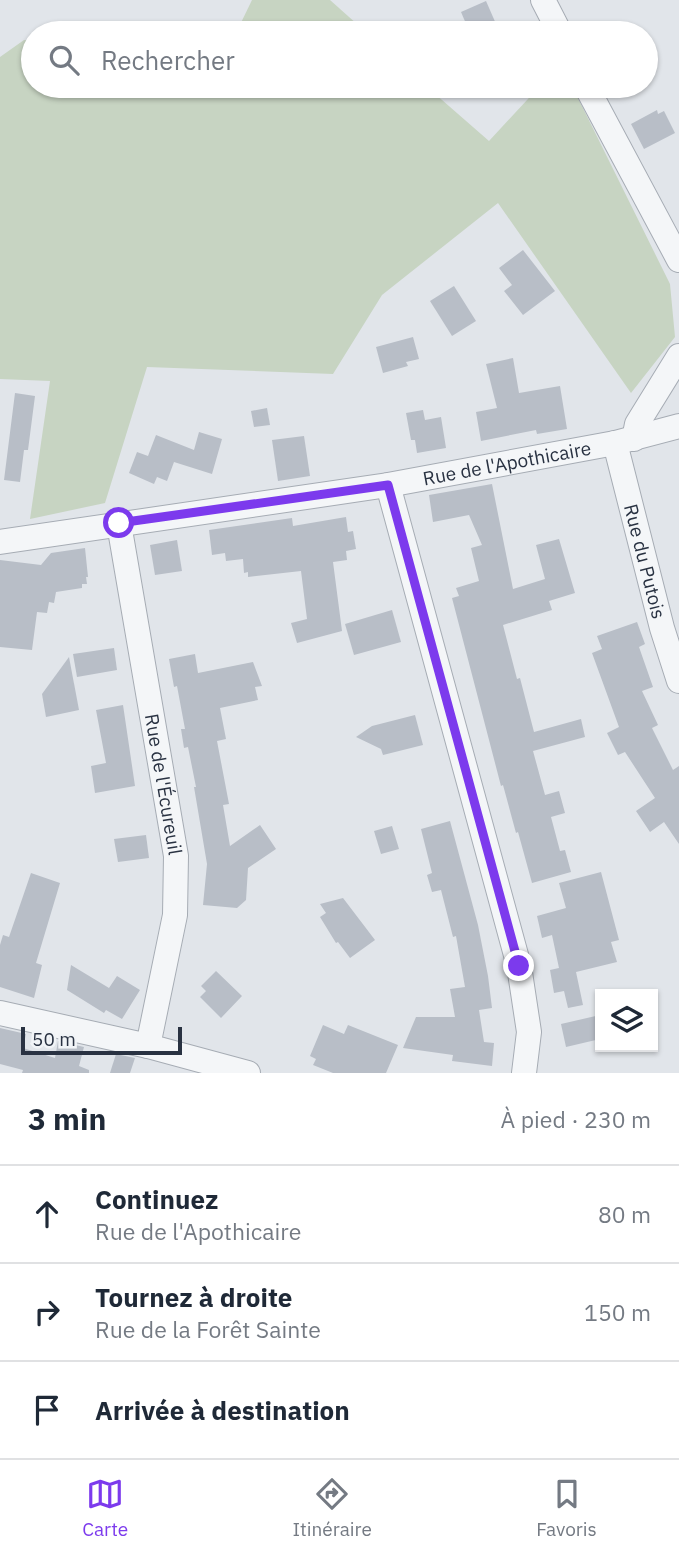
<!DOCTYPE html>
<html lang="fr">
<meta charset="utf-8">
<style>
body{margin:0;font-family:"IBM Plex Sans",sans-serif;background:#f6f6f7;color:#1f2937}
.controls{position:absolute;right:21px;bottom:21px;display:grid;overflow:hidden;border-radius:0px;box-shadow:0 2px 5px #0004}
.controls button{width:63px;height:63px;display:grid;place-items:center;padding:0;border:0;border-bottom:2px solid #e0e1e3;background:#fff;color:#1f2937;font:35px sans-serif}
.scale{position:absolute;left:21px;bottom:18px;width:161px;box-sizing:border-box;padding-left:7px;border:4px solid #293242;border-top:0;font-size:19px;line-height:24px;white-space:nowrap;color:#293242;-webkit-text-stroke:5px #f1f4f7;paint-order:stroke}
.stop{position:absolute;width:21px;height:21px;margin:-16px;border:5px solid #7c3aed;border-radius:50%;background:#fff}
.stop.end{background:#7c3aed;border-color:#fff;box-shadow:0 2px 7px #0008}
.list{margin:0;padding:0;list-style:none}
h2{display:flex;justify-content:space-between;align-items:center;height:91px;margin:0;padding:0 28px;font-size:30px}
h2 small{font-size:23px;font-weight:400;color:#747a83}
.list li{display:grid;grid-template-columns:46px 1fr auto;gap:21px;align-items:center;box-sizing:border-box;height:98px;padding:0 28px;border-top:2px solid #e0e1e3}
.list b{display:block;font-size:26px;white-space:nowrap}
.list p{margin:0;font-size:23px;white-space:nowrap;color:#747a83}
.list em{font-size:23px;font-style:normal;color:#747a83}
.icon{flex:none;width:38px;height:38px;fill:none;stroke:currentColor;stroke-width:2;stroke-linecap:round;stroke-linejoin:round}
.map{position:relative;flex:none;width:679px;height:1073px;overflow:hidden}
.search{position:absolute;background:#fff;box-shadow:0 2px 5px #0004;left:21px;right:21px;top:21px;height:77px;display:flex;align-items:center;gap:18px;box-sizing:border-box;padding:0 24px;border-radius:38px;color:#747a83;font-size:26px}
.sheet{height:385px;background:#fff}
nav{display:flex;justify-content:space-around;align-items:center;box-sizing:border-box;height:98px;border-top:2px solid #e0e1e3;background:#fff;font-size:19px;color:#747a83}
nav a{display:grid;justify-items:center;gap:4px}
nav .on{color:#7c3aed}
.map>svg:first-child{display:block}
</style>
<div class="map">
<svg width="679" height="1073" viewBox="0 0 679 1073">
<rect width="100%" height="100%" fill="#e1e5ea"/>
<g fill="#c7d4c2">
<path d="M252,0H330L367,33H236Z"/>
<path d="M24,40L33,41V86H426L489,141L540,86H572L670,284L675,337L631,393L498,203L382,295L333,374L147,367L105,503L30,519L50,381L0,379V57Z"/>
</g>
<g fill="#b8bec7">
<path d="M486,1L500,33H470L461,12Z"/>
<path d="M657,110L658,114L664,111L675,133L644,149L631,124Z"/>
<path d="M523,250L555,291L523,315L504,291L512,285L499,268Z"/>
<path d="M454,286L476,321L452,336L430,301Z"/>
<path d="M413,337L419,359L406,362L408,366L383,373L376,347Z"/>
<path d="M513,358L519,393L560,386L567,429L537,434L536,430L481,441L476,412L497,408L486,364Z"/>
<path d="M15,393L35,396L28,450H24L20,482L4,480Z"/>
<path d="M267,408L270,425L254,427L251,411Z"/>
<path d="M423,410L425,420L441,417L446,448L417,453L415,440H411L406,413Z"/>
<path d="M199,432L222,439L212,474L174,462L167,481L157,477L154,484L129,473L137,452L148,456L156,435L194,450Z"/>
<path d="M304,436L310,476L278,481L272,440Z"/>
<path d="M492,484L513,589L545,579L536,545L559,539L575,593L549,601L552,610L503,625L517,679L520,678L534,732L581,719L585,737L533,751L545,795L559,791L565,813L551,817L560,851L565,850L571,872L532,883L518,832L516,833L503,785L501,786L452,598L459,596L456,588L479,581L471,548L482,545L469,515L433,522L429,495Z"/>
<path d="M346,517L348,532L353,531L356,549L346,551L347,560L333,562L342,631L297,643L291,623L307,619L301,571L248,577V572L244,573L243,559L226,561L225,553L212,555L209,530L292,518L293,526Z"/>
<path d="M177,540L182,571L155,575L150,545Z"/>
<path d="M85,548L88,577H86L87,584H82V588L56,592L54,603L49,602L47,613L37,612L32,650L0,647V560L41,565L51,553Z"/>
<path d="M392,610L401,642L354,655L345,624Z"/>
<path d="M637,622L645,644L639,647L653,687L642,691L658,725L652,728L673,770L679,766V844L664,822L650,832L636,811L655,798L625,752L618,755L607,733L619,727L592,653L602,649L597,636Z"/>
<path d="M114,648L117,670L77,677L73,654Z"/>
<path d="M195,654L198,673L253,662L262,686L255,687L258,700L220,708L226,739L217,741L229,804L223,805L230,846L260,825L276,849L248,868L246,900L237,908L203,905L207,864L194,787H196L188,747L184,748L181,729H185L177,686L174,687L169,659Z"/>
<path d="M69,657L79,710L46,717L42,694Z"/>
<path d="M123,705L135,786L95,793L91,766L106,763L96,710Z"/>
<path d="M415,715L423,745L383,755L381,749L356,737L372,726Z"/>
<path d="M450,821L478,925L488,976L492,1008L479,1010L484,1042L494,1043L492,1066L452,1061L453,1055L403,1048L416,1017H455L450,989L465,987L456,936L453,937L441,890L432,892L427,875L432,873L421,829Z"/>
<path d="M392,826L399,849L381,854L374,831Z"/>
<path d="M146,835L149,858L118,862L114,839Z"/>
<path d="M601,872L619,940L611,942L617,962L576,972L583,1005L568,1008L564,991L554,993L550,970L559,968L552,935L542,938L537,916L566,908L559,883Z"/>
<path d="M31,873L60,883L36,963L42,965L34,998L0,987V945L3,935L9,937Z"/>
<path d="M343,898L375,940L350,958L338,942L336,943L320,917L326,913L320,904Z"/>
<path d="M71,965L109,988L117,976L140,990L122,1019L106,1010L104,1013L67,990Z"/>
<path d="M216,971L242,996L221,1018L200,997L206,991L201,986Z"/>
<path d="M600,1015V1039L566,1047L561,1024Z"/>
<path d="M323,1025L344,1034L348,1025L398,1045L386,1073H333L313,1065L316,1059L310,1056Z"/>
<path d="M0,1028L26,1034L23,1048L55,1058L58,1041L84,1047L79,1066L89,1070V1073H22L23,1070L0,1064Z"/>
<path d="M116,1054L135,1058L130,1073H110Z"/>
</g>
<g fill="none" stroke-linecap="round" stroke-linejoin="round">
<g stroke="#a6acb4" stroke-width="26">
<g id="minor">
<path d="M543,0L560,33"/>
<path d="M586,86L679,260"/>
<path d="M634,439L637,424L679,356"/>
<path id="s1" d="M615,443L662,628L679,681"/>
<path d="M388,485L519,966L529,1032L524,1073"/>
<path id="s2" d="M119,524L176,856L175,915L148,1046"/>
<path id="s3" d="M0,542L388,485L615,443L679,426"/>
<path d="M0,1013L148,1046L248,1073"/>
</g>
</g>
<use href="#minor" stroke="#f4f6f8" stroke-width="24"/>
</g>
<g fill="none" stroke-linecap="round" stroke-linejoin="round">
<path stroke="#7c3aed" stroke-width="9" d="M119,523L388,485L519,966"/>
</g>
<g text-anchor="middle" stroke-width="7" stroke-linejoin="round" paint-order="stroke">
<g font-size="19" fill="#293242" stroke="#f1f4f7">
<text dy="7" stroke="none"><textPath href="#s3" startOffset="513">Rue de l'Apothicaire</textPath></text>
<text dy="7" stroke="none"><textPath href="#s1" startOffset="122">Rue du Putois</textPath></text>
<text dy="7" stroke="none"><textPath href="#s2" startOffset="264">Rue de l'Écureuil</textPath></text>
</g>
</g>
</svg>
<div class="controls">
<button><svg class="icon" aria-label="layers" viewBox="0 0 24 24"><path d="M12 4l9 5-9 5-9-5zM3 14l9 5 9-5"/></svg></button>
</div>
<div class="scale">50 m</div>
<div class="stop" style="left:119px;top:523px"></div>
<div class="stop end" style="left:519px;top:966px"></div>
<div class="search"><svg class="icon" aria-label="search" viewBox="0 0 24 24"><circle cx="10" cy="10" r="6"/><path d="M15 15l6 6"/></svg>Rechercher</div>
</div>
<section class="sheet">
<h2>3 min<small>À pied · 230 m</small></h2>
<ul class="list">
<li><svg class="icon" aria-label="ahead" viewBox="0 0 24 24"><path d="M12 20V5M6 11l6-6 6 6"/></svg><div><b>Continuez</b><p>Rue de l'Apothicaire</p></div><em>80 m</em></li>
<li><svg class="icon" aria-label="right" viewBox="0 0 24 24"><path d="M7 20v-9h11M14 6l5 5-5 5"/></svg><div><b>Tournez à droite</b><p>Rue de la Forêt Sainte</p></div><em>150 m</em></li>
<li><svg class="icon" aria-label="arrive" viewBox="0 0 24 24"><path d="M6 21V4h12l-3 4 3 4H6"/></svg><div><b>Arrivée à destination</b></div></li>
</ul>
</section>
<nav>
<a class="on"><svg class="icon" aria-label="map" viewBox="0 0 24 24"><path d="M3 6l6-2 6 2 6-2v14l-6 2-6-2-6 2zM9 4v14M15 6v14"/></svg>Carte</a>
<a><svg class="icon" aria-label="directions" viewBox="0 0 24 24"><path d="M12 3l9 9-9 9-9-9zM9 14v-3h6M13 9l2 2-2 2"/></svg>Itinéraire</a>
<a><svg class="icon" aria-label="saved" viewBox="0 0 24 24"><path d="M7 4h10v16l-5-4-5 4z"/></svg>Favoris</a>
</nav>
